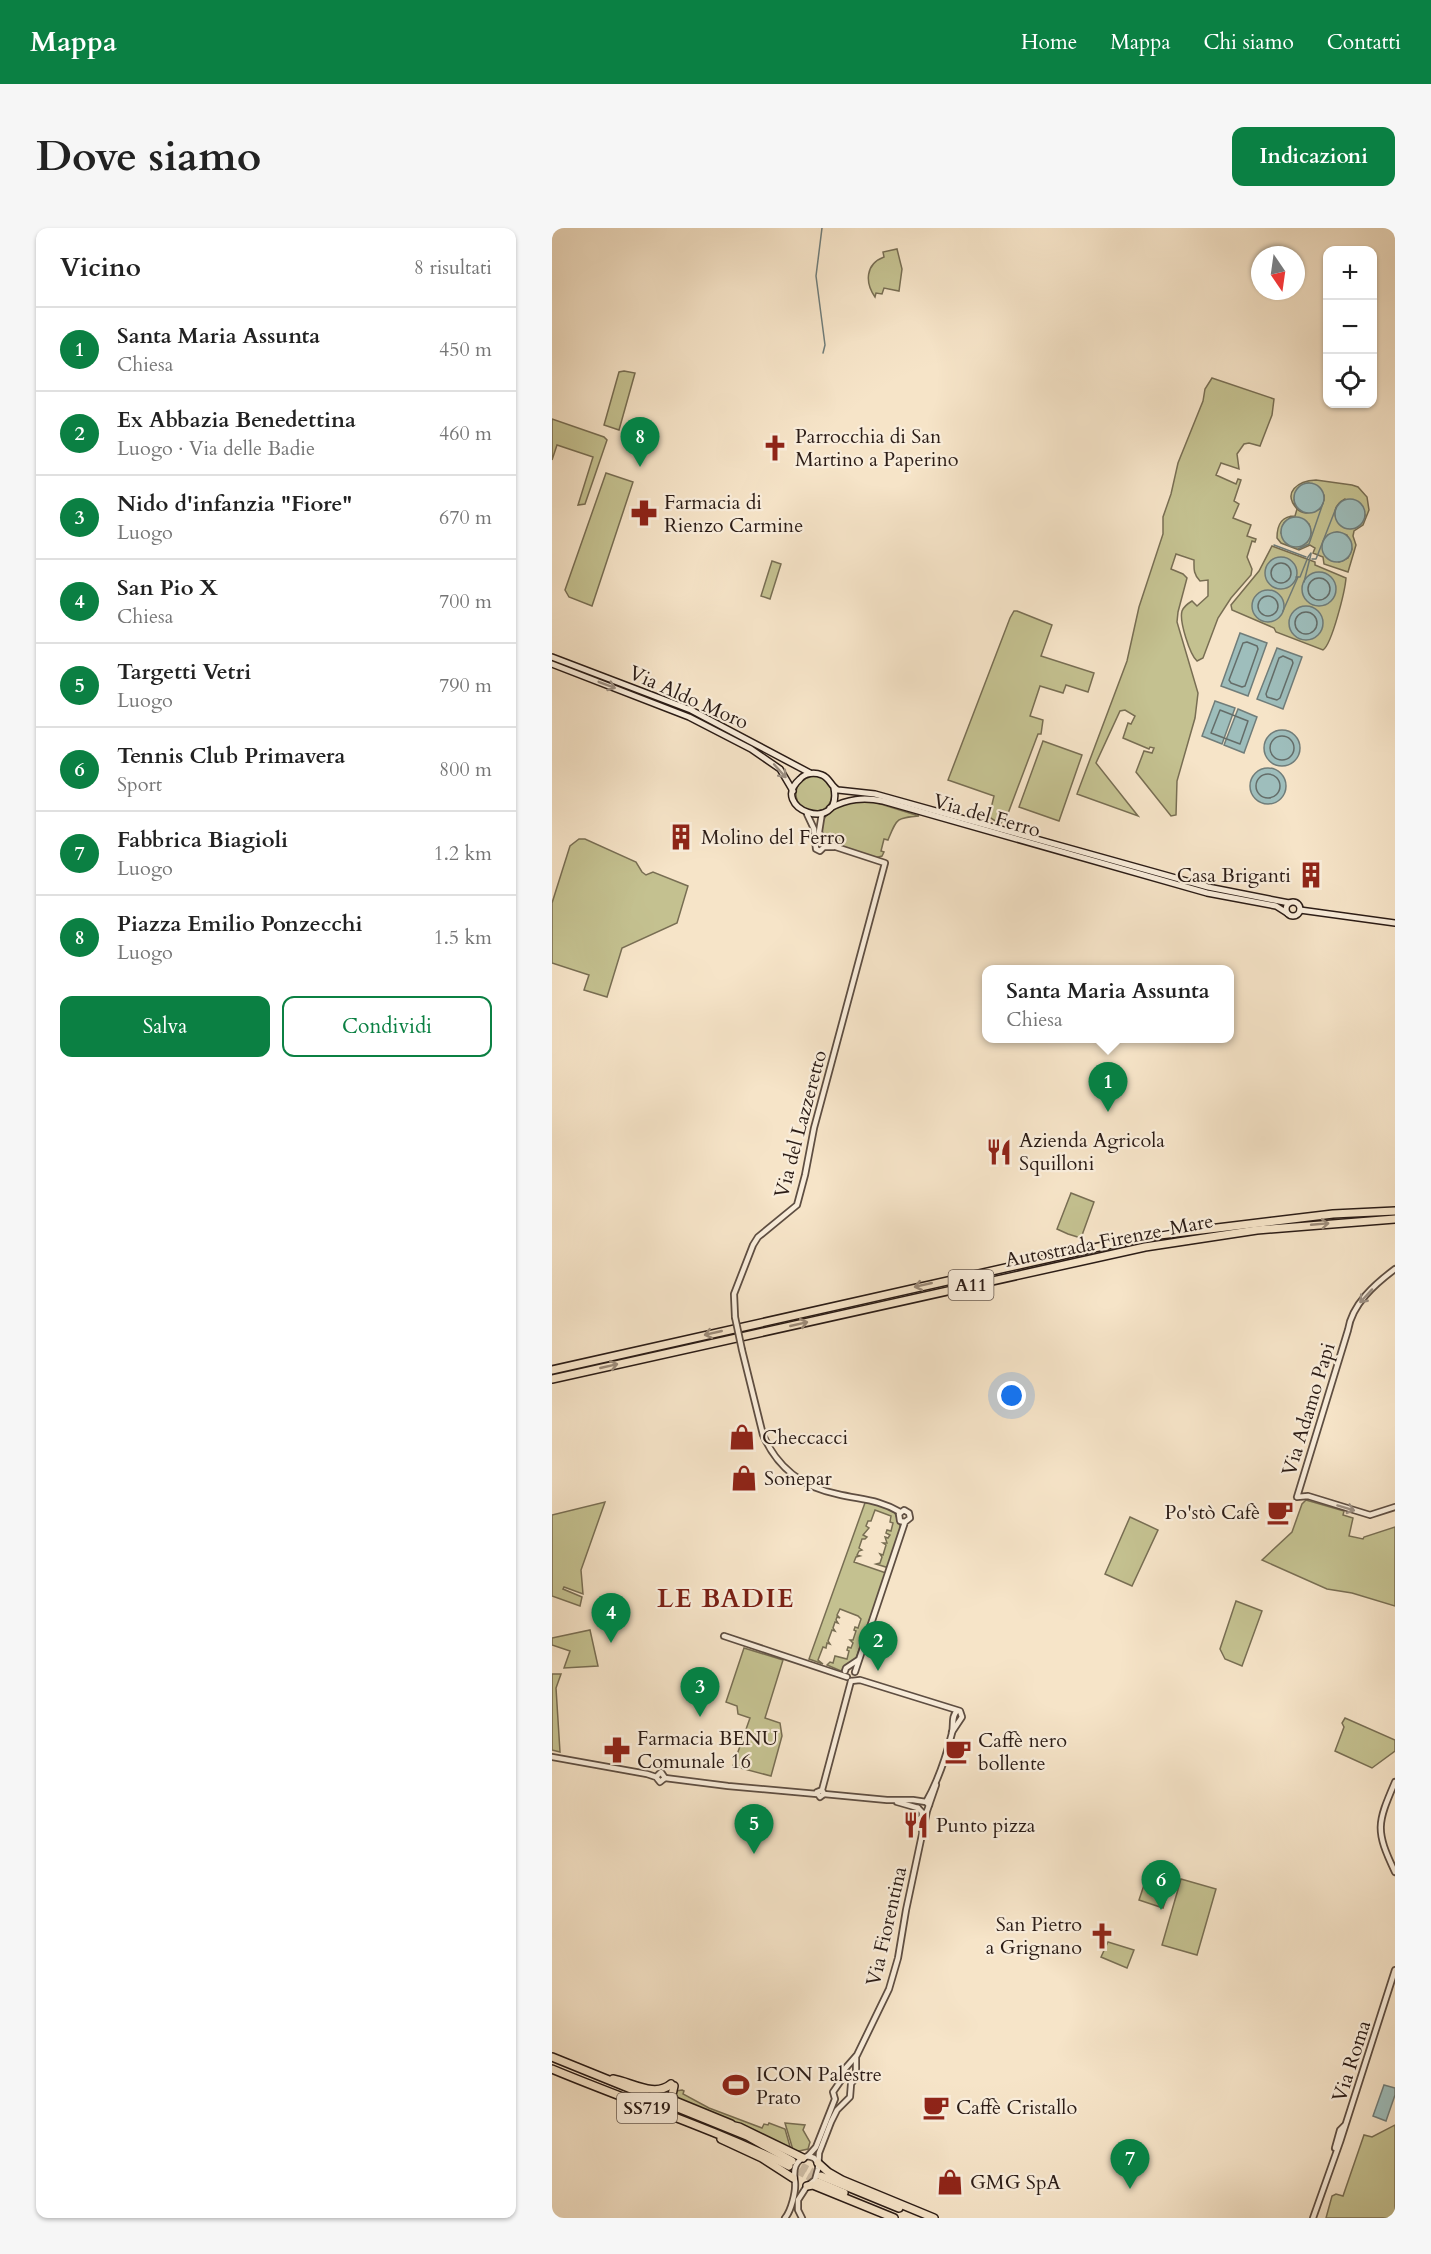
<!DOCTYPE html>
<html lang="it">
<meta charset="utf-8">
<style>
body{margin:0;font-family:Cardo,serif;background:#f6f6f6;color:#222}
.controls{position:absolute;right:18px;top:18px;display:grid;overflow:hidden;border-radius:12px;box-shadow:0 2px 4px #0004}
.controls button{width:54px;height:54px;display:grid;place-items:center;padding:0;border:0;border-bottom:2px solid #e0e0e0;background:#fff;color:#222;font:30px sans-serif}
.compass{position:absolute;left:699px;top:18px;width:54px;height:54px;border-radius:50%;background:#fff;box-shadow:0 2px 4px #0004;rotate:167deg}
.you{position:absolute;left:460px;top:1168px;width:21px;height:21px;margin:-15px;border:4px solid #fff;border-radius:50%;background:#1a73e8;box-shadow:0 0 0 9px #1a73e833}
.badge{display:grid;place-items:center;width:39px;height:39px;border-radius:50%;background:#0b8043;color:#fff;font-size:20px;font-weight:700}
.pin{position:absolute;translate:-50% -50px;filter:drop-shadow(0 2px 3px #0008)}
.pin::after{content:'';position:absolute;top:32px;width:21px;height:18px;background:inherit;clip-path:polygon(0 0,100% 0,50% 100%)}
.popup{position:absolute;left:430px;top:737px;width:252px;height:78px;box-sizing:border-box;display:grid;place-content:center;border-radius:12px;background:#fff;filter:drop-shadow(0 2px 4px #0005);font-size:20px;white-space:nowrap;color:#767676}
.popup b{font-size:22px;color:#222}
.popup::after{content:'';position:absolute;left:50%;top:100%;margin-left:-12px;border:12px solid transparent;border-top-color:#fff}
.list{margin:0;padding:0;list-style:none}
h2{display:flex;justify-content:space-between;align-items:center;height:78px;margin:0;padding:0 24px;font-size:26px}
h2 small{font-size:20px;font-weight:400;color:#767676}
.list li{display:grid;grid-template-columns:39px 1fr auto;gap:18px;align-items:center;box-sizing:border-box;height:84px;padding:0 24px;border-top:2px solid #e0e0e0}
.list b{display:block;font-size:22px;white-space:nowrap}
.list p{margin:0;font-size:20px;white-space:nowrap;color:#767676}
.list em{font-size:20px;font-style:normal;color:#767676}
.actions{display:flex;gap:12px;padding:18px 24px}
.actions a{flex:1;padding:14px 0;border:2px solid #0b8043;border-radius:12px;text-align:center;font-size:21px;color:#0b8043}
.actions .main{background:#0b8043;color:#fff}
.icon{flex:none;width:33px;height:33px;fill:none;stroke:currentColor;stroke-width:2;stroke-linecap:round;stroke-linejoin:round}
.map{position:relative;flex:none;width:843px;height:1990px;overflow:hidden;border-radius:12px}
header{display:flex;align-items:center;gap:36px;box-sizing:border-box;height:84px;padding:0 30px;background:#0b8043;color:#fff}
header strong{font-size:28px}
nav{display:flex;gap:33px;margin-inline-start:auto;font-size:21px}
.intro{display:flex;align-items:center;justify-content:space-between;box-sizing:border-box;height:144px;padding:0 36px}
h1{margin:0;font-size:42px}
.button{padding:15px 27px;border-radius:12px;background:#0b8043;color:#fff;font-size:21px;font-weight:700}
main{display:flex;gap:36px;padding:0 36px}
aside{flex:1;background:#fff;border-radius:12px;box-shadow:0 2px 4px #0004}
.map>svg:first-child{display:block}
</style>
<header>
<strong>Mappa</strong>
<nav><a>Home</a><a>Mappa</a><a>Chi siamo</a><a>Contatti</a></nav>
</header>
<div class="intro"><h1>Dove siamo</h1><a class="button">Indicazioni</a></div>
<main>
<aside>
<h2>Vicino<small>8 risultati</small></h2>
<ul class="list">
<li><span class="badge">1</span><div><b>Santa Maria Assunta</b><p>Chiesa</p></div><em>450 m</em></li>
<li><span class="badge">2</span><div><b>Ex Abbazia Benedettina</b><p>Luogo · Via delle Badie</p></div><em>460 m</em></li>
<li><span class="badge">3</span><div><b>Nido d'infanzia &quot;Fiore&quot;</b><p>Luogo</p></div><em>670 m</em></li>
<li><span class="badge">4</span><div><b>San Pio X</b><p>Chiesa</p></div><em>700 m</em></li>
<li><span class="badge">5</span><div><b>Targetti Vetri</b><p>Luogo</p></div><em>790 m</em></li>
<li><span class="badge">6</span><div><b>Tennis Club Primavera</b><p>Sport</p></div><em>800 m</em></li>
<li><span class="badge">7</span><div><b>Fabbrica Biagioli</b><p>Luogo</p></div><em>1.2 km</em></li>
<li><span class="badge">8</span><div><b>Piazza Emilio Ponzecchi</b><p>Luogo</p></div><em>1.5 km</em></li>
</ul>
<div class="actions"><a class="main">Salva</a><a>Condividi</a></div>
</aside>
<div class="map">
<svg width="843" height="1990" viewBox="0 0 843 1990">
<rect width="100%" height="100%" fill="#f6e4c8"/>
<filter id="stains"><feTurbulence type="fractalNoise" baseFrequency=".00333" numOctaves="4"/><feColorMatrix values="0 0 0 0 .2 0 0 0 0 .09 0 0 0 0 .02 0 0 0 .5 -.17"/></filter>
<radialGradient id="worn" r=".72"><stop offset=".6" stop-color="#630" stop-opacity="0"/><stop offset="1" stop-color="#630" stop-opacity=".3"/></radialGradient>
<g fill="#c4c190" stroke="#786e53" stroke-width="1.5" fill-rule="evenodd">
<path d="M345,21L350,41L347,63L332,60L330,66L324,65L323,69C313,55 313,36 332,29L331,24Z"/>
<path d="M72,143L83,145L67,202L52,197L67,144Z"/>
<path d="M660,150L722,171L720,187L708,218L697,215L692,216L685,226L687,241L669,235L664,247L684,256L686,251L689,252L682,273L687,276L681,290L699,297L695,308L704,311L703,314L700,313L695,329L700,341L699,347L679,370L666,390L651,430L645,433C638,427 627,393 630,383C632,378 635,376 640,373L645,378L656,368V352L648,353C641,346 642,340 642,332L624,326L619,341L631,346L635,350L626,384L625,394L646,465L643,490L625,553L624,587L619,588L584,544L592,523L600,525L602,520L598,519L597,521L571,510L576,495L579,496L583,488L573,482L568,483L544,535L586,588L525,566L575,433L587,379L611,306V289L619,266L626,235L651,173L653,161Z"/>
<path d="M0,191L52,209L55,212L33,276L26,277L41,229L5,217L0,232Z"/>
<path d="M54,245L81,254L40,378L17,369L13,362Z"/>
<path d="M764,252L800,257L806,259L815,269L817,282L811,297L802,303L801,308L804,317L796,344L772,336L771,329L761,325L763,320L758,317L747,322L729,315L725,310C725,297 729,288 743,288L745,281C730,264 746,253 764,252ZM757,255L772,267V272L768,281C764,282 758,285 754,285C737,284 739,258 757,255ZM793,271L813,287C804,319 765,286 793,271ZM739,289L757,296L759,305L755,314L729,305L732,295ZM785,304L795,307L800,321L796,330L787,334L776,307Z"/>
<path d="M720,318L763,334V337L794,350C793,363 780,416 771,422L724,404L722,400L680,382L679,377L707,343Z"/>
<path d="M220,333L229,336L218,371L209,368Z"/>
<path d="M465,383L500,397L489,428L542,445L536,464L514,457L511,465L488,458L478,488L491,492L489,506H486L455,588L448,596L437,589L442,568L396,552L458,390L462,383Z"/>
<path d="M491,513L530,527L507,593L467,579Z"/>
<circle cx="262" cy="566" r="18"/>
<path d="M303,573H319L367,588C344,590 345,590 336,612L332,611L329,623L332,624L330,628L323,630L272,612C262,588 283,579 303,573Z"/>
<path d="M27,611H33L84,634L90,644L94,647L101,644L136,658L125,695L70,720L55,769L32,762L37,747L0,735V675L18,618Z"/>
<path d="M519,965L542,974L529,1010L516,1006L505,1001Z"/>
<path d="M314,1272L342,1283L349,1300L337,1340L324,1336L328,1335L330,1329L328,1326L331,1327L334,1317L331,1315H335L333,1309L336,1310L338,1307L334,1305L335,1302L339,1303L341,1295L338,1294L339,1288L323,1282L319,1293H316L314,1298L317,1300L311,1307L315,1309L313,1311H310L307,1320L310,1322L307,1323L305,1327L308,1328L304,1329L302,1334L334,1345L304,1430L289,1443L275,1437L278,1434L281,1435L283,1428L295,1431L297,1423L295,1422L296,1419L299,1420L301,1415L298,1412H301L304,1403L302,1402L303,1399L306,1400L309,1391L306,1388L288,1381L285,1387L288,1390L285,1389L284,1392L286,1395L283,1394L281,1400L283,1403L280,1402L276,1413L278,1416L275,1415L274,1420L271,1419L266,1432L271,1436L257,1431Z"/>
<path d="M754,1272L792,1283L791,1287L801,1290L797,1308L811,1311L812,1309L843,1299V1378L800,1365L775,1361L710,1332L740,1304L750,1276Z"/>
<path d="M53,1274L29,1342L31,1366L12,1359L11,1361L30,1369L28,1378L0,1368V1287Z"/>
<path d="M578,1289L606,1302L580,1358L553,1346Z"/>
<path d="M684,1373L710,1383L690,1438L673,1431L668,1421Z"/>
<path d="M38,1402L46,1438L12,1440L18,1423L0,1417V1410Z"/>
<path d="M192,1420L231,1432L213,1490L228,1495L230,1508L219,1548L181,1538L198,1490L186,1486L185,1478L174,1474Z"/>
<path d="M0,1446H9L4,1460L8,1524L0,1522Z"/>
<path d="M793,1490L843,1512V1523L820,1540L783,1523L792,1499L790,1495Z"/>
<path d="M595,1648L619,1656L611,1680L587,1672Z"/>
<path d="M629,1651L664,1661L645,1727L610,1717Z"/>
<path d="M556,1714L582,1722L575,1740L549,1729Z"/>
<path d="M130,1862L132,1863L131,1866L157,1880L210,1900L212,1896L216,1897L217,1895L233,1901L239,1922L126,1872L123,1866L124,1863Z"/>
<path d="M233,1895L253,1897L251,1902L258,1914L256,1921L247,1923L241,1922Z"/>
<path d="M843,1897V1990H774L780,1968L784,1966L791,1968L812,1907L820,1909Z"/>
</g>
<g fill="#9ebebc" stroke="#707d7a" stroke-width="1.5">
<circle cx="757" cy="270" r="15"/>
<circle cx="798" cy="286" r="15"/>
<circle cx="744" cy="304" r="15"/>
<circle cx="785" cy="319" r="15"/>
<circle cx="729" cy="345" r="16"/>
<circle cx="767" cy="361" r="17"/>
<circle cx="716" cy="378" r="16"/>
<circle cx="754" cy="395" r="17"/>
<path d="M688,405L715,415L696,468L669,458Z"/>
<path d="M725,420L750,429L731,481L705,471Z"/>
<path d="M663,473L683,480L670,516L650,508Z"/>
<path d="M686,481L705,489L692,525L672,517Z"/>
<circle cx="730" cy="520" r="18"/>
<circle cx="716" cy="558" r="18"/>
<path d="M832,1857L843,1860V1867L834,1893L821,1888Z"/>
</g>
<g fill="none" stroke-linecap="round" stroke-linejoin="round">
<g stroke="#646d69" stroke-width="1.5">
<circle cx="729" cy="345" r="10"/>
<circle cx="767" cy="361" r="11"/>
<circle cx="716" cy="378" r="10"/>
<circle cx="754" cy="395" r="11"/>
<path d="M695,414L705,418L706,421L693,458L690,459L679,455L677,452L691,415Z"/>
<path d="M731,428L740,432L741,435L728,470L725,472L715,469L714,466L727,430Z"/>
<path d="M668,482L696,493L688,516L659,505Z"/>
<circle cx="730" cy="520" r="12"/>
<circle cx="716" cy="558" r="12"/>
</g>
<g stroke="#707d7a" stroke-width="1.5">
<path d="M270,0L264,48L273,117L271,125"/>
<path d="M722,317L754,329"/>
<path d="M746,321L757,316L771,275"/>
<path d="M760,331H764L784,280"/>
<path d="M744,349H748L756,329L759,325"/>
<path d="M752,354L759,326"/>
<path d="M731,383L746,349"/>
</g>
<g stroke="#cdbca4" stroke-width="7" stroke-dasharray="7 3.5" stroke-linecap="butt">
<path d="M240,1933L269,1948"/>
<path d="M237,1938L266,1954"/>
</g>
<g stroke="#5e4e42" stroke-width="8">
<g id="tertiary">
<path d="M270,585L267,604L272,614"/>
<path d="M255,586L262,601L264,621L268,623L272,619H282"/>
<path d="M843,1041C823,1056 800,1076 796,1102L745,1269L756,1268L818,1287L843,1279"/>
<path d="M183,1089L182,1066L201,1017L206,1009L245,977L253,947L262,900L333,635L284,619L271,612"/>
<path d="M190,1122L211,1207C225,1239 250,1259 285,1266C310,1272 326,1271 348,1284"/>
<path d="M172,1408L295,1449"/>
<path d="M293,1443L294,1440L306,1432"/>
<path d="M303,1444L353,1294L358,1290L357,1285L352,1282L347,1286L348,1293L353,1294"/>
<path d="M299,1453L308,1452L408,1483L410,1489L400,1504"/>
<path d="M0,1529L95,1546L104,1549L108,1554L113,1550L109,1544L104,1549"/>
<path d="M113,1550L176,1558L265,1566"/>
<path d="M843,1554C825,1596 823,1602 843,1644"/>
<path d="M270,1562L272,1566L268,1569L265,1564L270,1562L299,1453"/>
<path d="M272,1566L335,1572H361L374,1574L377,1577"/>
<path d="M345,1574L366,1580"/>
<path d="M374,1574C386,1553 394,1529 400,1505C402,1498 399,1488 405,1483"/>
<path d="M366,1580L370,1584V1602"/>
<path d="M783,1920L788,1902L792,1898"/>
<path d="M256,1928L264,1919L283,1871L281,1864L290,1851L291,1843L305,1827L337,1761L346,1730L354,1682L375,1583L384,1557"/>
<path d="M233,1990C239,1983 244,1964 243,1954C241,1942 242,1932 256,1928L262,1930L266,1935"/>
<path d="M250,1990L246,1982V1972L255,1958L263,1952L266,1941L267,1925L279,1894L285,1882L298,1869L299,1856L304,1849V1829"/>
<path d="M761,1990L788,1914L843,1742"/>
</g>
</g>
<g stroke="#2b1c16" stroke-width="8">
<g id="secondary">
<path d="M0,429L139,482L258,545"/>
<path d="M0,436L137,489L199,521L228,541L241,563"/>
<path d="M282,560C291,608 215,580 248,551C253,545 262,544 270,547C278,550 279,559 286,562L323,566L656,659L737,675"/>
<path d="M278,580C296,571 311,569 331,573L655,665L724,678L735,685"/>
<circle cx="741" cy="681" r="7"/>
<path d="M748,682L843,695"/>
</g>
</g>
<g stroke="#2b1c16" stroke-width="10">
<g id="trunk">
<path d="M0,1829L195,1908L240,1933"/>
<path d="M0,1841C79,1874 160,1900 237,1938"/>
<path d="M61,1851C79,1854 103,1870 119,1856"/>
<path d="M122,1858L120,1867L123,1873L179,1896"/>
<path d="M174,1896L187,1899L251,1930"/>
<path d="M169,1911L210,1930L241,1950"/>
<path d="M266,1935L276,1944L290,1952L382,1990"/>
<path d="M269,1948L347,1980"/>
<path d="M266,1954L292,1965"/>
<path d="M255,1958L261,1957L342,1990"/>
</g>
</g>
<g stroke="#2b1c16" stroke-width="10">
<g id="motorway">
<path d="M0,1142L591,1009L781,986L843,983"/>
<path d="M0,1151L593,1019L705,1002L843,991"/>
</g>
</g>
<use href="#tertiary" stroke="#f9eddb" stroke-width="4.5"/>
<use href="#secondary" stroke="#f9eddb" stroke-width="5"/>
<use href="#trunk" stroke="#f6e4c8" stroke-width="7"/>
<use href="#motorway" stroke="#f6e4c8" stroke-width="7"/>
<g stroke="#5e4e42" stroke-width="8" stroke-linecap="butt">
<path id="tertiary-bridge" d="M183,1089L190,1122"/>
</g>
<use href="#tertiary-bridge" stroke="#f9eddb" stroke-width="4.5"/>
</g>
<defs><path id="oneway-shaft" d="M-6 0H5M1.5-3L5.5 0L1.5 3" fill="none" stroke-width="1.6" stroke-linecap="round" stroke-linejoin="round" transform="scale(1.5)"/></defs>
<g stroke="#9c8f82">
<use href="#oneway-shaft" transform="translate(55 457) rotate(21)"/>
<use href="#oneway-shaft" transform="translate(228 543) rotate(48)"/>
<use href="#oneway-shaft" transform="translate(814 1068) rotate(133)"/>
<use href="#oneway-shaft" transform="translate(794 1280) rotate(17)"/>
</g>
<g stroke="#9b8a78">
<use href="#oneway-shaft" transform="translate(768 996) rotate(-5)"/>
<use href="#oneway-shaft" transform="translate(371 1057) rotate(167)"/>
<use href="#oneway-shaft" transform="translate(247 1096) rotate(-13)"/>
<use href="#oneway-shaft" transform="translate(161 1105) rotate(167)"/>
<use href="#oneway-shaft" transform="translate(57 1138) rotate(-13)"/>
</g>
<defs>
<g id="church-bare" transform="scale(2.07)"><path d="M-1.2-6h2.4v3.5h3.3v2.4h-3.3V6h-2.4V-.1h-3.3v-2.4h3.3Z" fill="#8f2418" stroke="#f9eddb" stroke-width="2.5" paint-order="stroke"/></g>
<g id="pharmacy-bare" transform="scale(2.07)"><path d="M-2-6h4v4h4v4h-4v4h-4v-4h-4v-4h4Z" fill="#8f2418" stroke="#f9eddb" stroke-width="2.5" paint-order="stroke"/></g>
<g id="building-bare" transform="scale(2.07)"><path d="M-4-6H4V6H1V3H-1V6H-4ZM-2.5-4.3h1.7v1.8h-1.7ZM.8-4.3h1.7v1.8H.8ZM-2.5-1h1.7V.8h-1.7ZM.8-1h1.7V.8H.8Z" fill="#8f2418" stroke="#f9eddb" stroke-width="2.5" paint-order="stroke"/></g>
<g id="restaurant-bare" transform="scale(2.07)"><path d="M-5-6h1v4h1v-4h1v4h1v-4h1v5L-1.5 .5V6h-2V.5L-5-1ZM5-6V6H3V1.5H1.5Q1.5-4 5-6Z" fill="#8f2418" stroke="#f9eddb" stroke-width="2.5" paint-order="stroke"/></g>
<g id="shop-bare" transform="scale(2.07)"><path d="M-5-2.5h2.3a2.7 3.5 0 0 1 5.4 0H5L5.5 6h-11ZM-1.5-2.5h3a1.5 2.3 0 0 0-3 0Z" fill="#8f2418" stroke="#f9eddb" stroke-width="2.5" paint-order="stroke"/></g>
<g id="cafe-bare" transform="scale(2.07)"><path d="M-5.5-4.5H6V0H3Q3 3.5 0 3.5H-2.5Q-5.5 3.5-5.5 0ZM3-3.2v2h1.7v-2ZM-6 4.5H4V6H-6Z" fill="#8f2418" stroke="#f9eddb" stroke-width="2.5" paint-order="stroke"/></g>
<g id="stadium-bare" transform="scale(2.07)"><path d="M0-5a6.5 5 0 1 0 0 10a6.5 5 0 1 0 0-10ZM-3.5-1.8h7v3.6h-7Z" fill="#8f2418" stroke="#f9eddb" stroke-width="2.5" paint-order="stroke"/></g>
</defs>
<g fill-rule="evenodd">
<use href="#church-bare" x="223" y="220"/>
<use href="#pharmacy-bare" x="92" y="285"/>
<use href="#building-bare" x="129" y="609"/>
<use href="#building-bare" x="759" y="647"/>
<use href="#restaurant-bare" x="447" y="924"/>
<use href="#shop-bare" x="190" y="1209"/>
<use href="#shop-bare" x="192" y="1250"/>
<use href="#cafe-bare" x="728" y="1284"/>
<use href="#pharmacy-bare" x="65" y="1522"/>
<use href="#cafe-bare" x="406" y="1523"/>
<use href="#restaurant-bare" x="364" y="1597"/>
<use href="#church-bare" x="550" y="1708"/>
<use href="#stadium-bare" x="184" y="1857"/>
<use href="#cafe-bare" x="384" y="1879"/>
<use href="#shop-bare" x="398" y="1954"/>
</g>
<g text-anchor="middle" stroke-width="4.5" stroke-linejoin="round" paint-order="stroke">
<g fill="#f9eddb" stroke="#695b51" stroke-width="1.5">
<rect x="396.5" y="1042" width="45" height="30" rx="4.5"/>
<rect x="65" y="1865" width="60" height="30" rx="4.5"/>
</g>
<g font-size="18" font-weight="bold" fill="#2b1c16">
<text x="419" y="1063">A11</text>
<text x="95" y="1886">SS719</text>
</g>
<g font-size="20" fill="#2b1c16" stroke="#f9eddb" text-anchor="start">
<text x="243" y="215">Parrocchia di San<tspan x="243" dy="23">Martino a Paperino</tspan></text>
<text x="112" y="281">Farmacia di<tspan x="112" dy="23">Rienzo Carmine</tspan></text>
<text x="149" y="616">Molino del Ferro</text>
<text x="739" y="654" text-anchor="end">Casa Briganti</text>
<text x="467" y="919">Azienda Agricola<tspan x="467" dy="23">Squilloni</tspan></text>
<text x="210" y="1216">Checcacci</text>
<text x="212" y="1257">Sonepar</text>
<text x="708" y="1291" text-anchor="end">Po'stò Cafè</text>
<text x="85" y="1517">Farmacia BENU<tspan x="85" dy="23">Comunale 16</tspan></text>
<text x="426" y="1519">Caffè nero<tspan x="426" dy="23">bollente</tspan></text>
<text x="384" y="1604">Punto pizza</text>
<text x="530" y="1703" text-anchor="end">San Pietro<tspan x="530" dy="23">a Grignano</tspan></text>
<text x="204" y="1853">ICON Palestre<tspan x="204" dy="23">Prato</tspan></text>
<text x="404" y="1886">Caffè Cristallo</text>
<text x="418" y="1961">GMG SpA</text>
</g>
<g font-size="20" fill="#2b1c16" stroke="#f9eddb">
<text transform="translate(137 469) rotate(24)" y="7">Via Aldo Moro</text>
<text transform="translate(435 587) rotate(16)" y="7">Via del Ferro</text>
<text transform="translate(248 896) rotate(-75)" y="7">Via del Lazzeretto</text>
<text transform="translate(557 1012) rotate(-11)" y="7">Autostrada Firenze-Mare</text>
<text transform="translate(756 1181) rotate(-73)" y="7">Via Adamo Papi</text>
<text transform="translate(334 1698) rotate(-77)" y="7">Via Fiorentina</text>
<text transform="translate(799 1833) rotate(-72)" y="7">Via Roma</text>
</g>
<g font-size="26" font-weight="bold" letter-spacing="1.5" fill="#7a1f14" stroke="#f9eddb">
<text x="174" y="1379">LE BADIE</text>
</g>
</g>
<rect width="100%" height="100%" filter="url(#stains)"/>
<rect width="100%" height="100%" fill="url(#worn)"/>
</svg>
<div class="controls">
<button>+</button>
<button>−</button>
<button><svg class="icon" aria-label="locate" viewBox="0 0 24 24"><circle cx="12" cy="12" r="6"/><path d="M12 2v4M12 18v4M2 12h4M18 12h4"/></svg></button>
</div>
<svg class="compass" viewBox="-18 -18 36 36"><path d="M0-13l5 13h-10z" fill="#e53935"/><path d="M0 13l5-13h-10z" fill="#767676"/></svg>
<div class="you"></div>
<div class="pin badge" style="left:556px;top:884px">1</div>
<div class="popup"><b>Santa Maria Assunta</b>Chiesa</div>
<div class="pin badge" style="left:326px;top:1443px">2</div>
<div class="pin badge" style="left:148px;top:1489px">3</div>
<div class="pin badge" style="left:59px;top:1415px">4</div>
<div class="pin badge" style="left:202px;top:1626px">5</div>
<div class="pin badge" style="left:609px;top:1682px">6</div>
<div class="pin badge" style="left:578px;top:1961px">7</div>
<div class="pin badge" style="left:88px;top:239px">8</div>
</div>
</main>
